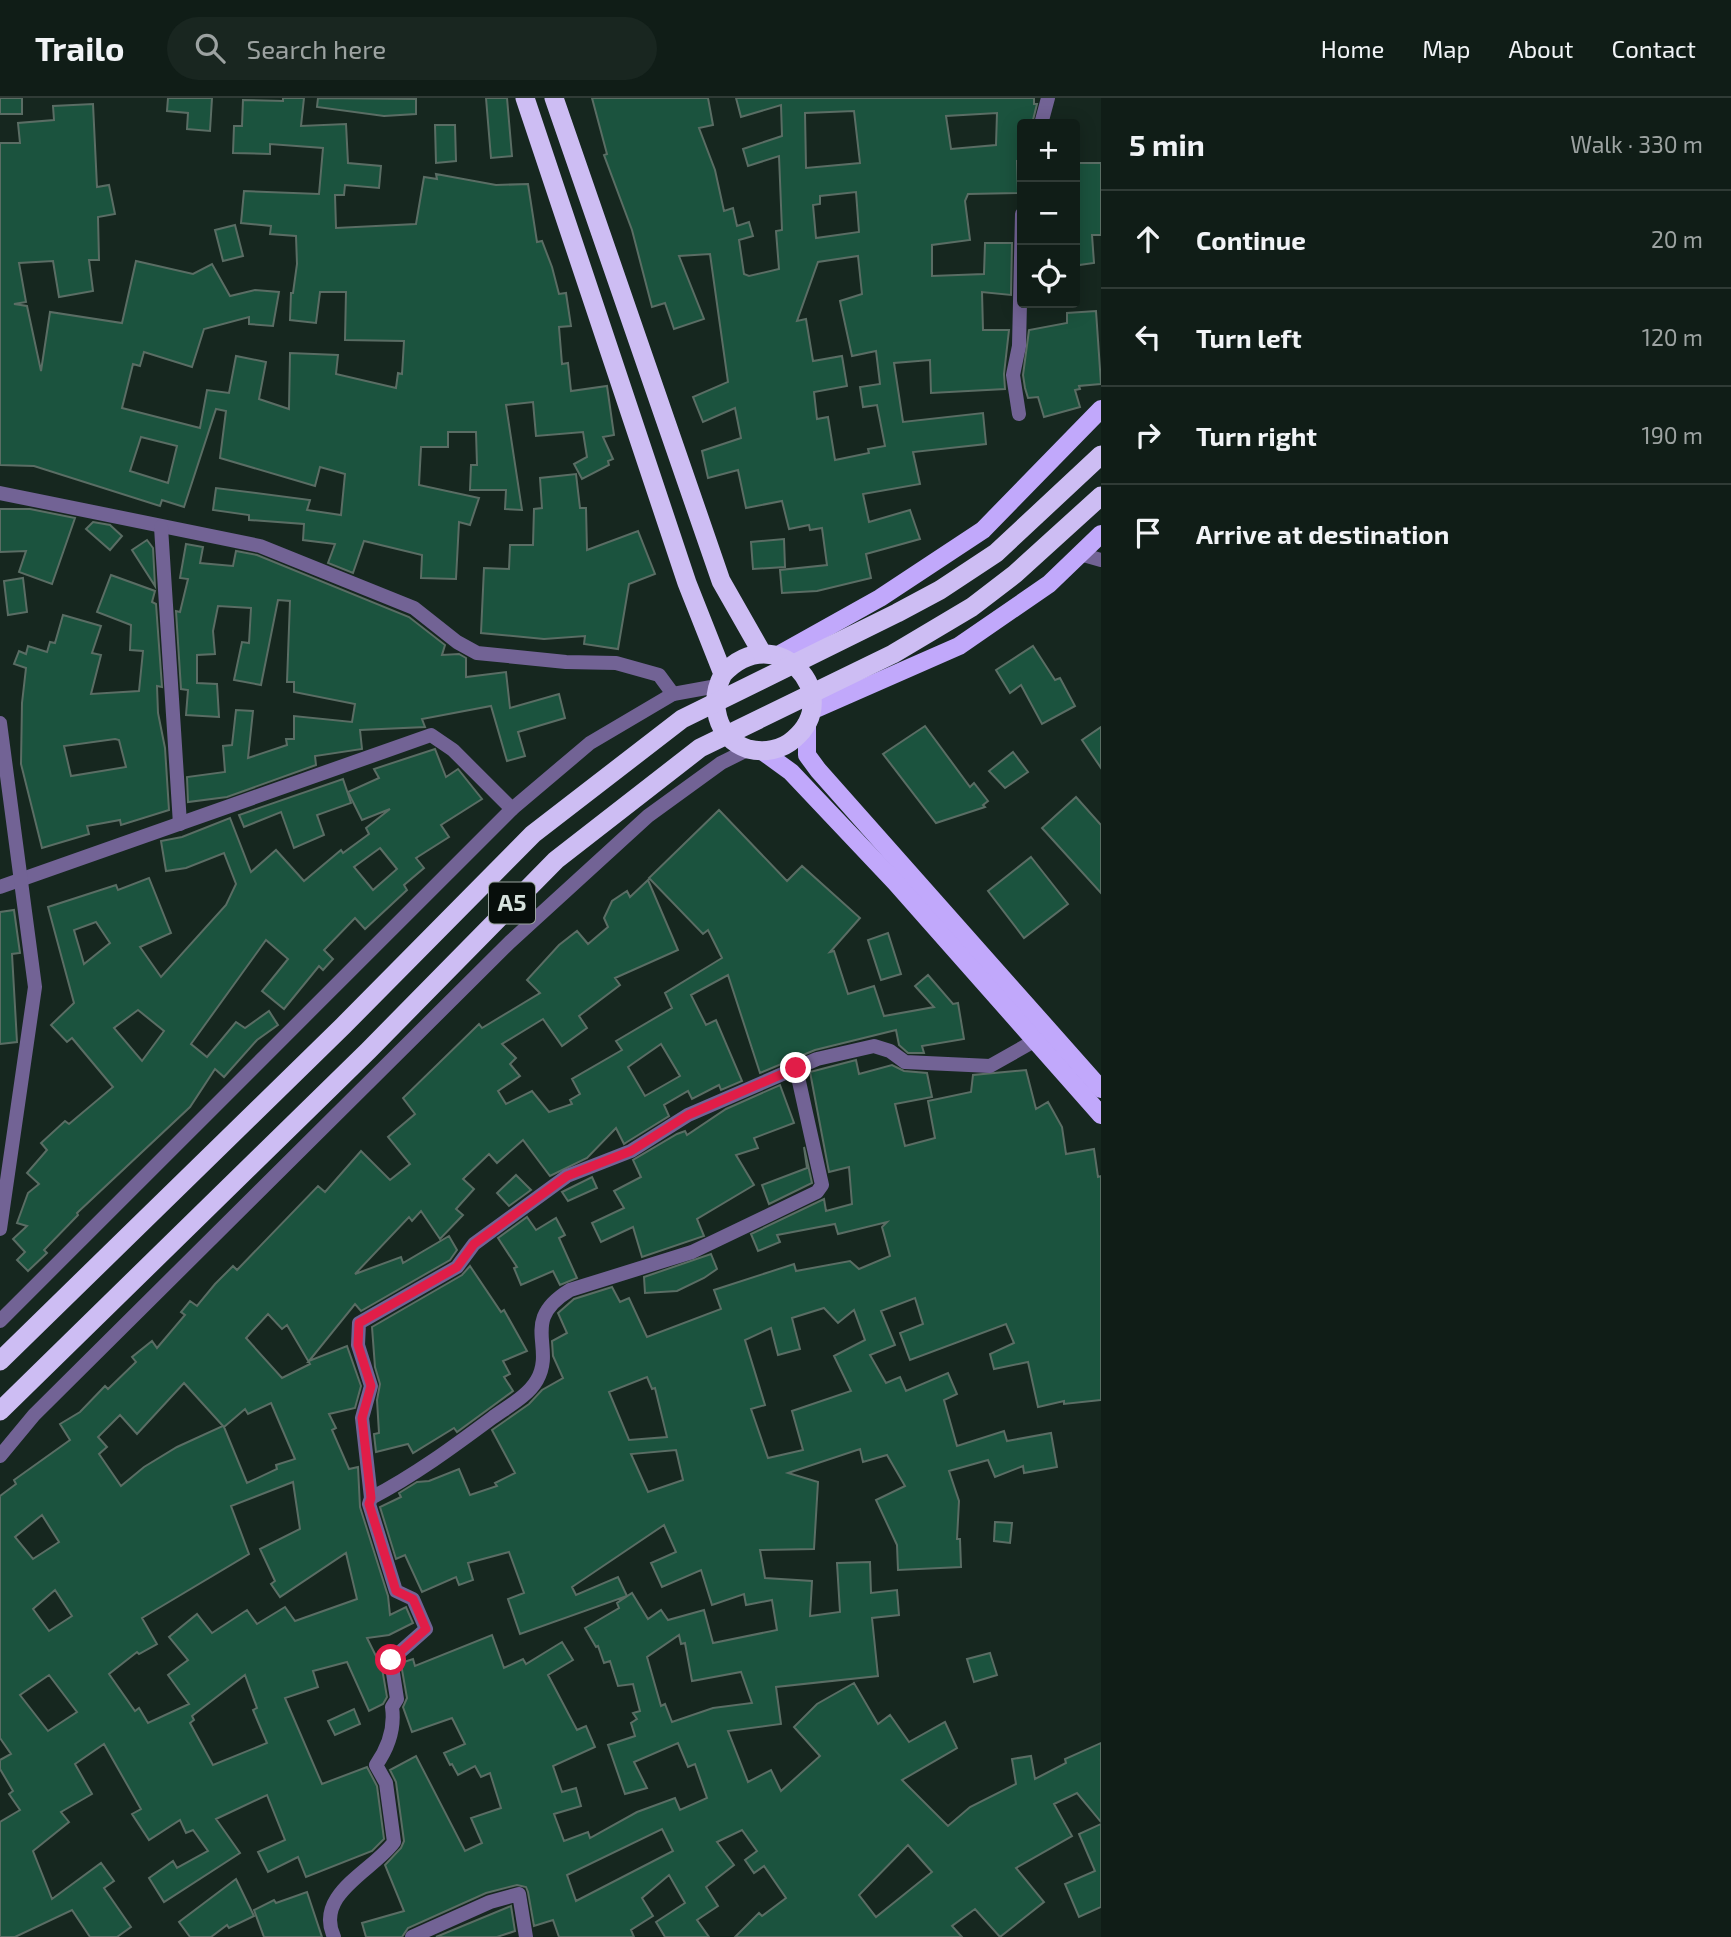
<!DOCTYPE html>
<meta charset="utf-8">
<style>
body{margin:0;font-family:"Exo 2",sans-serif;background:#192620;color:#f1f3f6}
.controls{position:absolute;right:21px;top:21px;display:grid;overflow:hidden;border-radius:7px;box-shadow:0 4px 18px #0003}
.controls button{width:63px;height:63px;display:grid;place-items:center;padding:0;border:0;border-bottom:2px solid #303b36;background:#101d17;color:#f1f3f6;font:35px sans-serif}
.stop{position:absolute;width:21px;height:21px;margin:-16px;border:5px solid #e11d48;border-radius:50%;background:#fff}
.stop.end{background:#e11d48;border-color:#fff;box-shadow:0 2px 7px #0008}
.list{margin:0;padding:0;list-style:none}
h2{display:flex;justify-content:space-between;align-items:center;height:91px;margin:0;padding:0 28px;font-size:30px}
h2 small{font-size:23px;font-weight:400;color:#9ca2a1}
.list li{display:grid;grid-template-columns:46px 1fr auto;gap:21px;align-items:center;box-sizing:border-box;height:98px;padding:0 28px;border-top:2px solid #303b36}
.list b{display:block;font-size:26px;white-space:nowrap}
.list em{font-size:23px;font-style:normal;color:#9ca2a1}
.icon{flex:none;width:38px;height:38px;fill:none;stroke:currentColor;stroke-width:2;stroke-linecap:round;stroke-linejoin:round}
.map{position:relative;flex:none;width:1101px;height:1839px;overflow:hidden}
header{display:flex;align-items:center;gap:42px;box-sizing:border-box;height:98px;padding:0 35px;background:#101d17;border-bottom:2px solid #303b36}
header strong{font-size:33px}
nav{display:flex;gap:38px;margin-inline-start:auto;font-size:24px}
.search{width:490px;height:63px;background:#192620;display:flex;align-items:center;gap:18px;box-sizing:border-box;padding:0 24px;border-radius:38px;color:#9ca2a1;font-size:26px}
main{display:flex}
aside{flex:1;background:#101d17}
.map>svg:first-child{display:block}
</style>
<header>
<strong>Trailo</strong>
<div class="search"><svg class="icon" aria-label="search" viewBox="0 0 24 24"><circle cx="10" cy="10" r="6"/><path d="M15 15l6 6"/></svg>Search here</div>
<nav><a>Home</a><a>Map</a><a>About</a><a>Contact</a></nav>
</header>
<main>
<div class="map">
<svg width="1101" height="1839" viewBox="0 0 1101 1839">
<rect width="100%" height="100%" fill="#16271f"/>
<g fill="#1b533e" stroke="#5a6d64" stroke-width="2" fill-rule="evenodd">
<rect x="0" y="0" width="22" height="16"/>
<path d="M168,0H212L210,33L187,31L188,15L167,13Z"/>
<path d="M283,0H304L301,28L346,26L348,65L381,68L379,90L345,87L344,97H335L336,130L416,126L424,79L437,81L436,76L496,87L528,86L537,144L542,143L552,169L559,196L566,195L571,228L559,229L562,266L568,265L571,293L607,288L614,337L603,339L613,361L608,363L609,367L582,381L574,366L587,359L583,334L536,338L533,304L506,307L522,412L505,411L506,392H470L471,367H477L476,334H448V349H421L419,387L479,400L470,427L459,424L456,481L421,480L422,457L364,443L353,475L328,465L335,446L303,442L304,426L249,422V417L213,412L216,390L310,402L307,412L341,417L345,376L320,369L315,388L220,360L226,313L216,311L184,409L162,402L160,408L34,368L0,367V45H20L18,25L54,22L53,8L93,6L97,89L109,87L115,116L98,119L99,162H89L93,193L59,199L53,163L19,165L26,204L14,206L27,208L41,273L50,214L122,225L136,163L193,176L212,166L230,198L255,192L279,194L273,228L249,226V219L204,231L192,269L144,254L140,268L133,266L122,310L200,330L207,292L229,295L236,258L266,264L259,301L289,311L290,255L338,257L336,276L396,290L398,275L402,276L404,243L345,242L346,194H320L316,225L290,222L291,195H293L297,166L296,138L270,136L271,128L241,125L244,93L319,96L323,50L270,46V56L233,55L234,28H242L243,2L283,3ZM141,339L177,348L168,385L130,373Z"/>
<path d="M318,0L416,1V16L384,18L317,9Z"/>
<path d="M486,0H507L512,58L491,60Z"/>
<path d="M592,0H708L713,27L699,30L715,72L724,113L733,110L737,128L749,124L753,138L739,142L744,176L749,178L779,171L776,133L782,132L779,58L748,68L743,51L782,38L781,7L741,19L736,0H1034V6H1037L1032,26H1022V63H1017L1018,95L968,96L965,103L970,142L932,147V178L984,176L985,145H1012L1011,197L982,194L983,232H1009L1004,276L1005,291L931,295L930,262L894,265L903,324L983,315L986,346L913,354L920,386L863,396L869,424L910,412L920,441L866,456L871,480L817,493L782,495L780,472L827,467L822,430L810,432L809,427L789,431L782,403L746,410L738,372L708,380L702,353L741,340L735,310L703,324L693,299L728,284L710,156L679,158L704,221L674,231L665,205L652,209L632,132L604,57L607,56ZM854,13L860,65L806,70L805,15ZM997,15L996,47L951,51L946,18ZM856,94L859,134L816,140L813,107L820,106V98ZM858,158L862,196L840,203L852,258L876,253L880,286L860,289L863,309L877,307L885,348L868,351L869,355L835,362L828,319L817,321L814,294L847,288L842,258L813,263L806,221L797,223L818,164Z"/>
<path d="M435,27H455L456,63L436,65Z"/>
<path d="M1075,65H1101V137H1092L1094,165L1079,167Z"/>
<path d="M235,127L243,158L223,163L215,132Z"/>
<path d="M1096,213L1101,286L1079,288L1080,291L1075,292L1080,309L1044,319L1038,299L1028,300L1025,290L1023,277L1029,232L1067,225V215Z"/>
<path d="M576,376L580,410H586L587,452L638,433L655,476L629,486L618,551L584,546L585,538L544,541L481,535L484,470L509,471L510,447H533L534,411L542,410L540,380Z"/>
<path d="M0,411H30L75,420L52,486L19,474L26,453L0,454Z"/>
<path d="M93,424L110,427L122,438L110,452L86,431Z"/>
<path d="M784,441L785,469L753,471L751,444Z"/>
<path d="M147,442L153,450L155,488L132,452Z"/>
<path d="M186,446L203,449L200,465L233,468L236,453L257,457L409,519L445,547L442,557L459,556L466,560V579L506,574L510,610L559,596L565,620L518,634L525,658L507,663L491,608L422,621L425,629L360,632L362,651L315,658L316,667L227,699L188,704L187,679L225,674L223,648L232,647L236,612L253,613L248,660L287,647L286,641H294V618L352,624L355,606L294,594V584H287L290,503L278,502L261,587L234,582L242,544L249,545L251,510L218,508L213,533L215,556L197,557V585L217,586L219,619L186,617L188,592L181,591L176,513L180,514L188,481L180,480Z"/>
<path d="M111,477L155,493L152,504L156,506L162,589L157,588L158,615L165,650L169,712L121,727L120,722L87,728L89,736L42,750L21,666L22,605L26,570L14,566L19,553L26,556L28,548L47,554L50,544L55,545L63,517L101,528L92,555L101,557L91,596L139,593L143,553L130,552L131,527L97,514ZM115,641L119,642L126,669L71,678L64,648Z"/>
<path d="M23,480L27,514L8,517L4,483Z"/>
<path d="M1033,548L1055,582L1060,580L1075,608L1042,626L1021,587L1010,595L996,572Z"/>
<path d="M925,628L970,689L974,685L988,703L983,707L985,709L936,725L883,656Z"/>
<path d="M1101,629V670L1082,642Z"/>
<path d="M435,651L446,679L458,671L482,701L441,727L449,739L416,760L424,770L404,787L407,792L365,831L355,820L324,852L333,861L323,872L319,868L284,911L262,893L288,861L266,842L191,946L207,959L236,924L245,930L269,913L278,927L257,942L224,979L215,971L190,1009L77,1115L78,1117L44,1152L47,1155L28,1173L17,1162L25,1154L13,1141L27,1128L17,1125L28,1095L39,1086L27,1075L47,1052L41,1045L65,1023L69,1026L113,989L72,940L67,944L51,927L74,905L48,809L116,787L118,792L149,780L171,835L140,849L161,879L226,807L236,786L224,755L186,770L166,773L161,743L182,739L230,720L251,774L276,752L304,783L341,752L343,755L369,736L366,730L390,711L362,722L348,694L379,680L374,671ZM380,750L397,771L373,792L354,769ZM96,824L110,845L84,866L74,832ZM138,912L164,933L142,963L114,930Z"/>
<path d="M1013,654L1028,674L1005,690L989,673Z"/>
<path d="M343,681L351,705L317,717L324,737L294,750L281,714L244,729L239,717Z"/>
<path d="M1076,699L1101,727V795L1042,730Z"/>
<path d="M719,712L787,783L802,768L860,820L830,854L834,853L848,896L874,888L884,918L934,909L915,888L928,877L953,906L958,905L964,941L922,948L924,955H908L899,947L896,932L815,952L760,975L728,877L691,897L706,927L716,922L742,983L721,992L719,987L692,1001L688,993L664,1007L669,1018L627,1044L624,1046L616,1030L587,1060L550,1078L523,1042L497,1065L489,1056L463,1081L474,1091L456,1111L463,1117L440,1141L421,1113L412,1123L409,1119L355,1176L401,1159L403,1165L449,1138L457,1152L450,1162L361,1213L355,1206L309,1263L347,1248L361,1288L355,1310L329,1316L336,1330L332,1332L349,1371L358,1369L360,1409L388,1498L390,1517L406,1509L413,1525L389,1537L367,1540L382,1570L387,1599L383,1606L369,1613L347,1564L313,1573L318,1589L285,1600L322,1686L367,1669L377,1688L384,1741L372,1753L306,1779L298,1759L268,1774L258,1754L285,1742L267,1697L216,1721L240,1755L164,1804L149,1780L173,1763L177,1770L208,1753L193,1732L186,1735L180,1722L149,1742L132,1716L141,1711L104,1646L75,1666L92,1696L61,1714L69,1724L33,1753L52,1801L101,1765L114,1783L104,1790L131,1829L117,1839H90L72,1812L15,1839H0V1724L20,1712L9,1696L13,1693L0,1671V1662L11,1656L0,1640V1398L16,1386L14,1382L70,1342L60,1326L80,1314L105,1288L108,1291L136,1264L132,1259L152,1243L157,1250L185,1217L181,1214L190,1203L197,1208L215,1186L233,1168L237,1172L318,1088L325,1094L361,1053L390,1082L410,1066L388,1039L415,1016L403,1000L479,926L482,930L540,895L527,882L559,847L577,833L588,846L608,829L604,820L612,803L627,793L630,799L648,782L678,852L615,880L620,887L579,918L587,930L562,948L543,921L502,946L516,960L510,966L520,978L498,993L506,1006L532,993L549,1014L572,1006L570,1002L580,996L572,981L622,952L616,943L672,910L665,895L722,860L708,832L703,836L649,780ZM661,946L680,978L645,998L628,969ZM268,1216L282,1231L287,1227L310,1266L282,1280L246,1240ZM184,1285L223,1328L177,1349L144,1369L121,1388L99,1356L107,1349L98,1339L120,1317L137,1336ZM271,1305L295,1361L276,1367L277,1371L247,1385L224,1329L245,1311L248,1316ZM293,1384L300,1431L260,1451L275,1483L271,1486L280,1499L346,1455L357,1501L295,1523L285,1509L257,1526L247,1512L212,1535L197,1516L169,1539L188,1562L168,1577L189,1606L148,1625L139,1610L135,1613L109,1576L137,1554L139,1556L157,1546L142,1520L249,1456L231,1408ZM42,1417L59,1444L33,1461L15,1439ZM55,1492L72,1518L49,1533L33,1511ZM49,1577L77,1614L48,1633L20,1597ZM245,1577L257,1610L253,1612L267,1645L213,1667L190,1625L194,1622L192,1618Z"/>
<path d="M1031,759L1068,806L1024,840L988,793Z"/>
<path d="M14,812L20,855L12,856L17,944L0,946V814Z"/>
<path d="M888,835L901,876L881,882L868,842Z"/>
<path d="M856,962L859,976L892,967L904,973L927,975L932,999L895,1006L905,1048L935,1040L928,1003L971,994L973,977L1026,972L1036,1011L1048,1004L1062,1029L1066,1056L1094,1051L1098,1079L1101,1078V1302L1064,1306V1303L1038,1309L1028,1264L994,1271L990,1256L1014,1245L1006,1226L910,1262L900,1235L923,1226L915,1200L881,1213L895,1247L870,1257L886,1285L900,1279L906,1293L948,1275L957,1296L944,1302L957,1348L1004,1333L1007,1343L1051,1335L1057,1369L1024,1375L1023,1368L995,1379L988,1362L949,1373L959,1403L957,1441H960L961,1469L898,1472L897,1447L876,1402L905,1388L887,1357L863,1364L860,1351L788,1375L818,1384L814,1451L760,1452L765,1480L812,1483L810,1518L840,1514L837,1465L870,1464L871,1495L897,1492L899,1517L872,1520L878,1578L776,1589L781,1626L728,1633L748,1684L771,1672L781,1693L820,1658L794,1629L817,1606L854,1585L878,1626L890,1617L909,1644L945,1624L957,1650L902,1682L948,1728L970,1709L1016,1686L1012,1661L1031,1658L1035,1681L1066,1665L1065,1661L1101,1645V1724L1077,1695L1054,1706L1072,1738L1016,1770L1044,1804L1000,1839L975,1811L952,1828L962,1839H735L759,1815L762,1818L786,1800L764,1768L754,1775L745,1762L757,1753L742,1732L717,1744L734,1767L706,1789L718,1808L697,1822L709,1839H665L656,1824L685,1805L669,1777L642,1800L653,1818L631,1832L634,1839H559L553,1822L534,1828L528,1794L526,1789L517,1787L486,1795L408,1830L402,1839H366L362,1825L404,1813L385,1767L401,1750L404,1743L396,1684L390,1672L416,1658L465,1753L482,1745L471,1720L501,1710L490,1675L481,1679L475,1668L458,1677L452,1666L450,1667L444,1655L465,1646L452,1620L412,1634L403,1609L407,1600L401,1566L404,1564L413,1561L415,1568L492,1537L504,1570L523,1561L526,1566L562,1544L573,1562L548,1577L577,1632L586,1628L595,1649L553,1668L562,1694L576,1690L581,1708L554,1716L564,1743L588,1734L590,1740L637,1714L675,1700L680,1712L707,1700L695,1666L688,1669L678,1645L634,1664L647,1690L625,1696L608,1647L635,1638L631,1625L637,1621L633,1615L640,1613L633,1586L618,1588L610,1563L604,1565L598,1548L596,1549L585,1530L619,1510L617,1505L632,1495L648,1521L661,1512L668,1522L704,1512L713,1545L777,1532L772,1502L746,1507L744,1496L712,1507L701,1472L662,1489L651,1465L676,1454L664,1427L572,1489L576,1497L618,1479L627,1498L520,1536L508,1501L524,1495L509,1454L468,1465L473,1482L459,1487L456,1479L422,1494L405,1457L396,1461L380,1409L401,1399L399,1395L417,1384L429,1383L459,1371L470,1397L497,1388L495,1385L515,1375L492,1332L529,1306L542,1292L563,1280L553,1258L552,1243L567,1235L558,1215L574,1201L612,1189L620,1204L629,1200L647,1239L721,1211L714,1192L794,1166L796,1173L850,1163L859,1171L890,1158L882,1129L887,1124L838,1136L835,1126L777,1137L780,1144L758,1153L751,1136L824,1101L826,1113L852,1106L849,1069L829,1074L810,974ZM824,1210L838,1225L854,1212L865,1242L834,1258L851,1293L792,1313L803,1352L768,1360L751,1311L765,1307L745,1242L771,1230L778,1257L800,1251L792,1220ZM647,1279L652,1291L655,1290L667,1339L629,1342L609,1294ZM676,1352L683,1382L648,1394L631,1356ZM679,1537L681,1546L685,1545L692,1583L741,1574L752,1605L713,1610L672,1624L665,1606L661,1608L647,1559ZM662,1731L673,1753L576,1803L567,1777ZM908,1747L932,1774L876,1819L859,1797Z"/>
<path d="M780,987L794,1025L754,1040L758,1050L736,1057L754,1087L697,1121L704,1138L642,1159L633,1129L601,1144L592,1125L624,1110L614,1093L641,1079L633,1062L677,1036L685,1033L687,1037L726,1011Z"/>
<path d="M804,1049L812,1085L769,1106L762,1087L807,1070Z"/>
<path d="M516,1077L531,1092L509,1108L497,1095Z"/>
<path d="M592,1079L597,1090L568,1103L562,1094Z"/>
<path d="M527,1119L536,1132L556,1120L565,1137L559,1140L577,1180L560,1187L553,1173L521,1187L514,1170L517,1169L498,1140Z"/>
<path d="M711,1156L717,1171L704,1180L677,1193L645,1195L644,1179Z"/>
<path d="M470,1168L501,1214L504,1212L527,1253L503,1263L510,1276L504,1279L513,1293L457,1334L454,1330L413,1355L408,1346L376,1354L374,1336L379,1335L377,1302L380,1286L375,1269L372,1229L462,1177Z"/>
<path d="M995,1424L1012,1425L1010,1445L994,1443Z"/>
<path d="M990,1555L997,1577L974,1584L967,1561Z"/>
<path d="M354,1611L360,1626L335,1637L328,1623Z"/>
<path d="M1101,1726V1809L1079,1819L1065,1786L1095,1773L1079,1736Z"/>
<path d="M236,1781L254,1818L229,1830L227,1827L211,1839H190L179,1824Z"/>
<path d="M307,1794L322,1839H264L254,1812L274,1802L276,1805Z"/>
<path d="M511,1808L515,1833L497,1839H436Z"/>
</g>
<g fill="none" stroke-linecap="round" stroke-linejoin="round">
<g stroke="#726395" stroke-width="14">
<path d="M1041,26L1048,0"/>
<path d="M1019,316L1013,277L1019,248L1022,116"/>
<path d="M0,395L260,448L414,510L457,544L477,555L566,564L616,565L659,577L673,596"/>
<path d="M161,429L180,726"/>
<path d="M1080,456L1101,462"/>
<path d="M0,789L431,637L453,652L512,711"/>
<path d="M371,1400C415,1377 453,1349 492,1320C507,1309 528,1298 537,1282C556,1248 519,1223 570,1192L692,1154L817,1094L822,1087L796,970"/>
<path d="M334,1839C314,1796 373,1773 394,1744L386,1685L376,1667C388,1650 395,1630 392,1609L397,1601L391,1562L426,1531L413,1501L396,1493L369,1406L371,1400L362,1320L371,1288L358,1247L359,1225L457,1169L474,1146L567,1078L631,1053L688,1017L817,961L874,948L890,953L905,964L990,968L1036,942"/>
<path d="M412,1839L490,1804L519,1796L526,1839"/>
</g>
<g stroke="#726395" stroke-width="14">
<path d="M0,625L35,889L0,1131"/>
<path d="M0,1223L512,711L590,645L673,596L717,588"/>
<path d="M0,1358L34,1317L510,844L648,718L721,665L749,651"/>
</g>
<g stroke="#c1a8fb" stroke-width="18">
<path d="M778,557L880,500L983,432L1101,311"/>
<path d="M811,613L959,548L1049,486L1101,436"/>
<path d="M807,625V657L818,672L1101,991"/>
<path d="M762,653L791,674L895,784L1101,1017"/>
</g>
<g stroke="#cdbdf3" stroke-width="19">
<path d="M525,0L687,485L723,576C709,603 715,640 748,651C764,655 782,652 794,641C846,597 776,519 723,576"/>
<path d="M554,0L721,483L762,555"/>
</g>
<g stroke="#cdbdf3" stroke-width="19">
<path d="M0,1263L343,928L533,736L682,621L897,515L940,492L996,455L1101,357"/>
<path d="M0,1313L368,953L556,762L700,650L893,556L972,509L1015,476L1101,398"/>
</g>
</g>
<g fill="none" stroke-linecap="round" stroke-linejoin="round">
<path stroke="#e11d48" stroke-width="9" d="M391,1562L426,1531L413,1501L396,1493L369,1406L371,1400L362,1320L371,1288L358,1247L359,1225L457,1169L474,1146L567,1078L631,1053L688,1017L796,970"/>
</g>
<g text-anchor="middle" stroke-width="5" stroke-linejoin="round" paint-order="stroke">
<rect fill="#070e0b" stroke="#99a29e" stroke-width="2" x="489" y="784.5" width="46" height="41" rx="5"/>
<g font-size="24" font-weight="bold" fill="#d7e2dd">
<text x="512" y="813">A5</text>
</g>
</g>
</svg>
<div class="controls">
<button>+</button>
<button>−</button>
<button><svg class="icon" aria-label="locate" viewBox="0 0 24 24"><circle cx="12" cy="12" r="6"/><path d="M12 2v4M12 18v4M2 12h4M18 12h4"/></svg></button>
</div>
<div class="stop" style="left:391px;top:1562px"></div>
<div class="stop end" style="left:796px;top:970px"></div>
</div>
<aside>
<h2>5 min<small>Walk · 330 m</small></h2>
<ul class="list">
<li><svg class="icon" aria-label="ahead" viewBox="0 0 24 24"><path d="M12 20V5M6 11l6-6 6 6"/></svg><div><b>Continue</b></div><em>20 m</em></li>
<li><svg class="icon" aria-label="left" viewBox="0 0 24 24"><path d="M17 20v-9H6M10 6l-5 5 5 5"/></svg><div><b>Turn left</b></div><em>120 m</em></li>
<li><svg class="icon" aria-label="right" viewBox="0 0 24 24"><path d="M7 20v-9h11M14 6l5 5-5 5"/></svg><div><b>Turn right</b></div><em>190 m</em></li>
<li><svg class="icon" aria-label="arrive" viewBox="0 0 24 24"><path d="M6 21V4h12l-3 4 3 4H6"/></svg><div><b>Arrive at destination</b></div></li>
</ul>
</aside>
</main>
